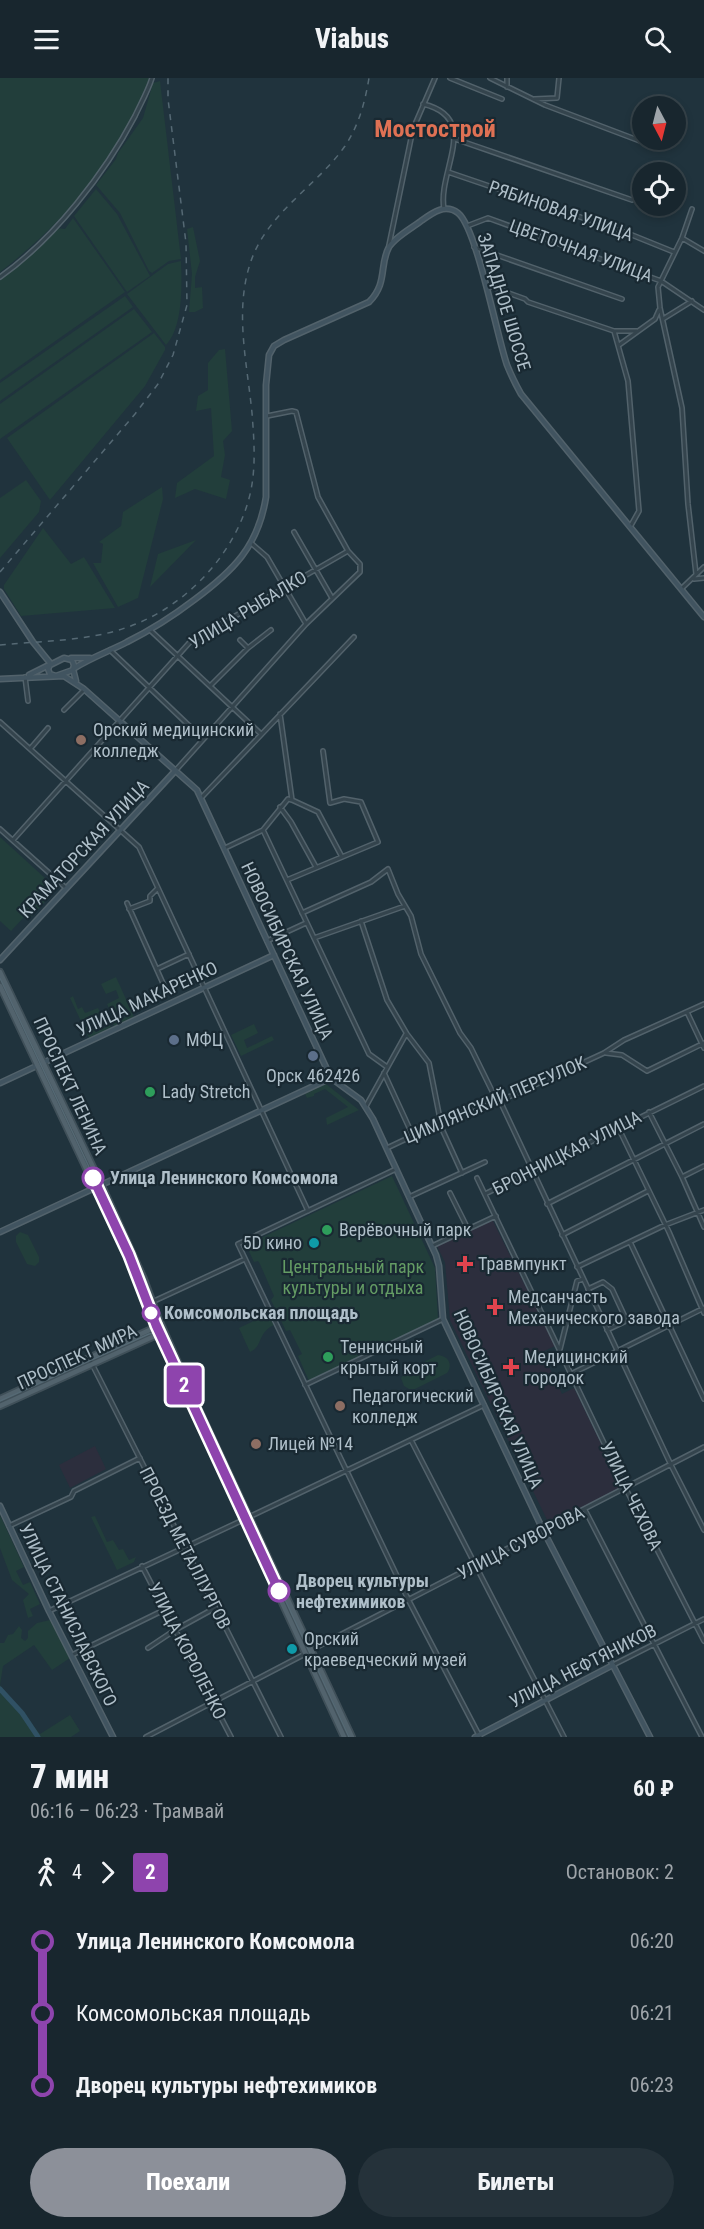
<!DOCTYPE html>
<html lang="ru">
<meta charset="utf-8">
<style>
body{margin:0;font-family:"Roboto Condensed",sans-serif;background:#25323a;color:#f1f3f6;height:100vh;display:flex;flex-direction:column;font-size:22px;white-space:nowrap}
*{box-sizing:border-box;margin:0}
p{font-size:20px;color:#9fa5aa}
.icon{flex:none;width:33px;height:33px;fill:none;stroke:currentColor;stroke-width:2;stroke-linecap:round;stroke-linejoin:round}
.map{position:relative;height:1659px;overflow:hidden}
.side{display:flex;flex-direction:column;background:#18262e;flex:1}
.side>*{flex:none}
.badge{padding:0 12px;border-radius:4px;font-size:21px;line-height:39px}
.needle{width:39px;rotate:173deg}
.tools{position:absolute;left:632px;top:18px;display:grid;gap:12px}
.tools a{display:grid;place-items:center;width:54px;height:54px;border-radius:50%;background:#18262e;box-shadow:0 3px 9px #0003,0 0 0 2px #36434a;font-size:30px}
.map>.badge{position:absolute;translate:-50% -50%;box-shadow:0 0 0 3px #fff}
.legs{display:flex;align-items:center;gap:9px;height:66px;padding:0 30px;font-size:20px}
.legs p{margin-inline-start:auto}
.head{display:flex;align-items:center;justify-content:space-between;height:102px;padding:0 30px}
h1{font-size:33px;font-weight:800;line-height:45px}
.primary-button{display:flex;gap:12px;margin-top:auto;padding:12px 30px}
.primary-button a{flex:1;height:69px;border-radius:36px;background:#8c9099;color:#fff;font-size:24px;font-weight:800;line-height:69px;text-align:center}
.primary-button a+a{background:#25323a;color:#f1f3f6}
ul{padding:0 30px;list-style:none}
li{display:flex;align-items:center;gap:21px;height:72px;font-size:22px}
li i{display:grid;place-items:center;width:9px;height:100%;margin:0 8px;background:currentColor}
li i::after{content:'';width:15px;height:15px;margin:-8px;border:4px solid;border-radius:50%;background:#18262e}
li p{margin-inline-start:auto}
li:first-child i{background:linear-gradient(#0000 50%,currentColor 0)}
li:last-child i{background:linear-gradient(currentColor 50%,#0000 0)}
header{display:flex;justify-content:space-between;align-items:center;height:78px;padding:0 30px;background:#18262e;font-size:27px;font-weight:800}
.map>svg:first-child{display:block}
.medical{fill:#2c2e3d}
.green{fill:#223e3b}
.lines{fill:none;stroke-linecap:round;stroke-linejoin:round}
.river{stroke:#305164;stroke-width:5}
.street-casing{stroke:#52626b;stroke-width:6}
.secondary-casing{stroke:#52626b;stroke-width:7}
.primary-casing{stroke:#405059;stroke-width:8}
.street{stroke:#34444d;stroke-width:3}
.secondary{stroke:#415460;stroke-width:4}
.primary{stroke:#52636d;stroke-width:4.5}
.tram{stroke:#556974;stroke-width:1.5}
.rail{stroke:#556974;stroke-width:1.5;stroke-dasharray:6 6;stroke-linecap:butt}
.line-1-casing{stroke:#fff;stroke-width:14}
.line-1{stroke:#8e44ad;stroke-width:9}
.education-dot{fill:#8d6e63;stroke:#192932;stroke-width:2}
.service-dot{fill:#5c6f8a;stroke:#192932;stroke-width:2}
.leisure-dot{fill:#2e9e5b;stroke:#192932;stroke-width:2}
.stop-1-dot{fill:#fff;stroke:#8e44ad;stroke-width:3}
.culture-dot{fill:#0f9aa8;stroke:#192932;stroke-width:2}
.health-dot{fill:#e0444e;stroke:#192932;stroke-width:2}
.labels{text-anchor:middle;stroke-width:4.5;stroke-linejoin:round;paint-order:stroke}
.street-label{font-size:18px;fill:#afbfc9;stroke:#192932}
.poi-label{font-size:18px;fill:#afbfc9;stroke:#192932;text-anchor:start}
.stop-label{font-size:18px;font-weight:bold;fill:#afbfc9;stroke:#192932;text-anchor:start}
.park-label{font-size:18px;fill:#649c64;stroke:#192932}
.district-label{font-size:24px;font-weight:bold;fill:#df7154;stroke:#192932}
</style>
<header><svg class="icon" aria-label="menu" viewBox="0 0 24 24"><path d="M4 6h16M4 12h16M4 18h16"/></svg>Viabus<svg class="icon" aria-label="search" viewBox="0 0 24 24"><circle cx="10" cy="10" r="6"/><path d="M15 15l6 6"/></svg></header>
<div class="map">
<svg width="704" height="1659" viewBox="0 0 704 1659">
<rect width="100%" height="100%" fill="#20333d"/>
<!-- medical -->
<path class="medical" d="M492 1141 555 1268 542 1274 562 1316 574 1310 622 1409 549 1446 450 1242 445 1184 437 1168Z
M95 1368 106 1391 70 1410 59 1387Z"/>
<!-- green -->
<path class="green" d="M0 0H150C124 76 63 146 0 194Z
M160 3 181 181 169 183 152 195 149 193 120 135 96 107 116 81 118 75 143 40 153 5Z
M96 111 117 136 150 198 127 214 74 138Z
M73 140 125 214 0 302V200L56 150 65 151Z
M193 149 200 183 195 199V210L202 209 203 230 195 234H189L192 196 187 151Z
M181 183C182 207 183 249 166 267L127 216 168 186Z
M125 218 133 229 0 323V305Z
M134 231 152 254 0 361V326Z
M154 255 165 269V272L145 308 50 422 7 360Z
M225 271 232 353 223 363 225 377 221 399 230 402 226 421 195 411 175 420 177 405 214 378 211 330 196 333 198 318 208 312V285L219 272Z
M26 402 41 423 39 434 0 480V420Z
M162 409 163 421 138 520 118 529 93 485H101L103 466 99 464 121 448 123 434Z
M43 450 71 486 84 479 115 530 21 538 4 511V507Z
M196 462 150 509 158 476Z
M0 759 57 811 30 840 26 837 11 853 0 843Z
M116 899 134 939 114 949 113 945 128 938 124 931 112 937 107 926 119 920 116 912 106 916 101 906Z
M73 918 78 931 82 929 85 935 98 930 103 940 92 946 96 954 110 947 111 950 89 960 70 920Z
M254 946 258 955 244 962 247 970 272 958 274 962 241 978 231 957Z
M326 1006 359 1032 327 1047 326 1040 348 1029 325 1011 314 1016V1018L307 1020 305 1016Z
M392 1098 435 1190 438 1241 309 1303 298 1278 302 1276 290 1252 286 1253 271 1222 274 1218 260 1186 258 1183 254 1184 246 1167Z
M20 1154 28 1157 39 1179V1184L35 1188 27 1186 16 1164V1158Z
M269 1236 274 1247C257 1255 263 1269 250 1274L239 1250Z
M438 1277C449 1278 453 1287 447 1295L415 1311H409L404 1308 401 1300 406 1293Z
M0 1437 24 1489 16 1493 23 1507 30 1504 40 1526 30 1531 33 1538 28 1540 23 1522 29 1516 12 1502 0 1470Z
M95 1438 107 1464 113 1462 119 1472 123 1471 129 1482 136 1479 134 1484 117 1492 91 1439Z
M50 1542 70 1580 52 1592 34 1567 3 1588 0 1607 40 1656 70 1637 80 1653 71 1659H0V1565H4L8 1557 13 1556 19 1548 22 1552 21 1560 25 1563 28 1560V1553L37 1545Z"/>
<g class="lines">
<!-- river -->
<path class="river" d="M0 1611 22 1635 38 1659"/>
<!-- street casing -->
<g class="street-casing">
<path id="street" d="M450 0 502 21
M490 0 545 27 648 66
M507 9V0
M534 21 557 20 559 0
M423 26C482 40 437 93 444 131
M455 61 632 122
M448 94 627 155 674 174
M692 131 682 160 658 209 660 230 682 330 688 426 696 496
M467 148 488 140 661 203 704 232
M682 160 704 173
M389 167 413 51 435 0
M474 169 622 221
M0 199C54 161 105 95 135 38 141 25 148 13 152 0
M486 207 525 221 528 224 614 253H637
M663 241 692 223
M614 253 628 303 639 433 630 449
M619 267 655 241 659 232
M294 454 332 520
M251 465 267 479 306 546
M694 501 704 500
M681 511 704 489
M150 552 261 656
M240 562 248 570
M110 572 202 660
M25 599 28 623
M210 608 248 570 271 552
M64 632 84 612
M280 636 292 722 318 734 342 779
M0 644 139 769 308 1133
M30 671 48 650
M176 692 306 546 360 494V486L348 473 318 419 296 334 292 333 267 338
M201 720 354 559
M280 729 291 744 316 789
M0 751 66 810
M263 752 369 976 387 989
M13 762 190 564 348 473
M225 770 263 752 288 721 292 722
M287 802 378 764 361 724 344 721 330 725 323 673
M127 825 166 912
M129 831 150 823V818L157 811
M302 835 371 804 388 791 398 816 411 838 421 876 460 955 471 970 495 1019
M361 843 387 922 407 956 429 985 442 1051 462 1095
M314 860 405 828
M267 863 306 845
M157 891 189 876
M687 934 704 970
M606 975 622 977 647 993 704 965
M384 995 413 1058
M500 1023 671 1387 704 1452
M366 1028 406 956
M649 1034 682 1099 704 1149
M618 1049 669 1154 704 1235
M387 1070 495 1019 500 1023 604 975 624 962 704 926
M396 1091 238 1166 409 1523 480 1659
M682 1099 704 1088
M477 1100 626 1411 704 1563
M450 1115 468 1151
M485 1116 704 1008
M409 1119 485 1084
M547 1126 704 1046
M562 1157 648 1113
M630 1164 704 1321
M432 1168 496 1138
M577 1189 665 1147 704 1132
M588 1211 603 1204 612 1211 625 1239 624 1244 607 1252
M152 1224 245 1181
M560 1271 577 1203 583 1201
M89 1280 281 1659
M571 1296 704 1230
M305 1307 443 1241
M411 1362 564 1659
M585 1432 702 1659
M249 1439 484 1327
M9 1448 71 1419 74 1413 140 1380
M142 1488 231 1659
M49 1533 243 1442
M148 1570 175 1552 215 1530
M311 1572 704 1369
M72 1577 164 1532
M613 1587 704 1541
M146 1659 305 1576"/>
</g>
<!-- secondary casing -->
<g class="secondary-casing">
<path id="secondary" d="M0 514 33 564 51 586 29 597
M64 580 72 582 74 587 73 592 56 598 50 596 48 591 50 587Z
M71 580H90
M0 601 64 598 84 611 197 712 331 1000 361 1022 373 1041 436 1177 439 1188 443 1241 543 1452 650 1659
M76 603 73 591C90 580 110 573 127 564 151 552 173 538 194 522 233 493 258 469 266 419V307L269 277 274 268 284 262 369 224C388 205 379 187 389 169 395 159 412 150 421 143 432 135 445 125 458 135 477 150 497 259 507 287 511 297 516 307 521 316L704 539
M0 882 176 692
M0 1005 274 877
M0 1154 331 1000
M0 1428 49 1533 113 1659
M475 1659 613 1587"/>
</g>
<!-- primary casing -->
<g class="primary-casing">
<path id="primary" d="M0 894 103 1110 144 1201 158 1239 196 1325 352 1659
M0 908 127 1177 153 1245 344 1659
M0 1321 156 1249
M0 1328 159 1256"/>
</g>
<!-- street -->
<use href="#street" class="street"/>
<!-- secondary -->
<use href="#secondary" class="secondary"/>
<!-- primary -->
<use href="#primary" class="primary"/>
<!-- tram -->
<path class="tram" d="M0 900 130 1176 161 1255 349 1659
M0 1323 149 1256 156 1255 164 1259"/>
<!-- rail -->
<path class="rail" d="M0 494 135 336 158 306 173 277 187 227 186 165 168 21V0
M0 567C40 563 88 563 125 550 186 530 238 474 251 412 256 386 254 361 252 335 247 284 234 232 251 183 268 134 317 108 345 68 359 47 365 24 369 0"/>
</g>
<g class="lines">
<!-- line-1 casing -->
<g class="line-1-casing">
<path id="line-1" d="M93 1100 129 1177 156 1247 279 1513"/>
</g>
<!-- line-1 -->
<use href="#line-1" class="line-1"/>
</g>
<!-- markers -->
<g class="education-dot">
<circle cx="81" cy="662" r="6"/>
<circle cx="340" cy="1328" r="6"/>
<circle cx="256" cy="1366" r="6"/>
</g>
<g class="service-dot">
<circle cx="174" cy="962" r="6"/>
<circle cx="313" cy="978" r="6"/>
</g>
<g class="leisure-dot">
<circle cx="150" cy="1014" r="6"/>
<circle cx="327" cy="1152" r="6"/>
<circle cx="328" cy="1279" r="6"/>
</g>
<g class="stop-1-dot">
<circle cx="93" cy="1100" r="10"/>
<circle cx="151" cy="1235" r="8"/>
<circle cx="279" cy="1513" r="10"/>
</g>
<g class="culture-dot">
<circle cx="314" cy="1165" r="6"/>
<circle cx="292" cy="1571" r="6"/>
</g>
<g class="health-dot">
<path d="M462 1177h6v6h6v6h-6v6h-6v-6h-6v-6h6z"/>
<path d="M492 1220h6v6h6v6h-6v6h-6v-6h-6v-6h6z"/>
<path d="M508 1280h6v6h6v6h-6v6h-6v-6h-6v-6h6z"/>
</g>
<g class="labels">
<!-- street labels -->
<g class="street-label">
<text transform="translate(561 133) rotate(19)" y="6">РЯБИНОВАЯ УЛИЦА</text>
<text transform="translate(581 173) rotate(20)" y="6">ЦВЕТОЧНАЯ УЛИЦА</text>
<text transform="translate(504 224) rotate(73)" y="6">ЗАПАДНОЕ ШОССЕ</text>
<text transform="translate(248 532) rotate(-31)" y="6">УЛИЦА РЫБАЛКО</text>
<text transform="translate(84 771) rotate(-47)" y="6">КРАМАТОРСКАЯ УЛИЦА</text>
<text transform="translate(287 873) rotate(65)" y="6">НОВОСИБИРСКАЯ УЛИЦА</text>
<text transform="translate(147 921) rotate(-25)" y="6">УЛИЦА МАКАРЕНКО</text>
<text transform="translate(70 1008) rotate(65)" y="6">ПРОСПЕКТ ЛЕНИНА</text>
<text transform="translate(495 1022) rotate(-23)" y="6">ЦИМЛЯНСКИЙ ПЕРЕУЛОК</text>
<text transform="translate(567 1075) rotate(-27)" y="6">БРОННИЦКАЯ УЛИЦА</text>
<text transform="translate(77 1279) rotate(-25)" y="6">ПРОСПЕКТ МИРА</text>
<text transform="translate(498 1321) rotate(66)" y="6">НОВОСИБИРСКАЯ УЛИЦА</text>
<text transform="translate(631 1418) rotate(64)" y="6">УЛИЦА ЧЕХОВА</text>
<text transform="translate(521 1465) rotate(-27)" y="6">УЛИЦА СУВОРОВА</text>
<text transform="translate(185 1470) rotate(63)" y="6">ПРОЕЗД МЕТАЛЛУРГОВ</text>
<text transform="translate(68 1537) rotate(64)" y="6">УЛИЦА СТАНИСЛАВСКОГО</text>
<text transform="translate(187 1573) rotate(63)" y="6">УЛИЦА КОРОЛЕНКО</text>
<text transform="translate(583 1588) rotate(-27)" y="6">УЛИЦА НЕФТЯНИКОВ</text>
</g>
<!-- poi labels -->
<g class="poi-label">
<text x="93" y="658">Орский медицинский<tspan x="93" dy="21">колледж</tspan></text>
<text x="186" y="968">МФЦ</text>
<text x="313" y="1004" text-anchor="middle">Орск 462426</text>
<text x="162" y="1020">Lady Stretch</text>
<text x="339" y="1158">Верёвочный парк</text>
<text x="302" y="1171" text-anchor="end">5D кино</text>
<text x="478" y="1192">Травмпункт</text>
<text x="508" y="1225">Медсанчасть<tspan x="508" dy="21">Механического завода</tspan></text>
<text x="340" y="1275">Теннисный<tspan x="340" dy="21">крытый корт</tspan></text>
<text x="524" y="1285">Медицинский<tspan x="524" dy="21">городок</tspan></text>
<text x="352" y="1324">Педагогический<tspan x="352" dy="21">колледж</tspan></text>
<text x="268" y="1372">Лицей №14</text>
<text x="304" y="1567">Орский<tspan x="304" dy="21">краеведческий музей</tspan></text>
</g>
<!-- stop labels -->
<g class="stop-label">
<text x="110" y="1106">Улица Ленинского Комсомола</text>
<text x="164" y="1241">Комсомольская площадь</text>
<text x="296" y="1509">Дворец культуры<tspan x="296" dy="21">нефтехимиков</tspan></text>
</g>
<!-- park labels -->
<g class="park-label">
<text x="353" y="1195">Центральный парк<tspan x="353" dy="21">культуры и отдыха</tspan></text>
</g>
<!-- district labels -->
<g class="district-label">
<text x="435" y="59">Мостострой</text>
</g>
</g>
</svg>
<div class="tools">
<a><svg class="needle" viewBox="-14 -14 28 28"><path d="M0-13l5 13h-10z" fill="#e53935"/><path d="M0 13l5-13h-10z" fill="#9fa5aa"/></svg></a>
<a><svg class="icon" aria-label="locate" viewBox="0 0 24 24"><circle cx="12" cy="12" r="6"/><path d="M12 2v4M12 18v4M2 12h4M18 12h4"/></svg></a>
</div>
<b class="badge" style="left:184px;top:1307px;background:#8e44ad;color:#fff">2</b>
</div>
<section class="side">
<div class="head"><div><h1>7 мин</h1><p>06:16 – 06:23 · Трамвай</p></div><b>60 ₽</b></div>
<div class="legs"><svg class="icon" aria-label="walk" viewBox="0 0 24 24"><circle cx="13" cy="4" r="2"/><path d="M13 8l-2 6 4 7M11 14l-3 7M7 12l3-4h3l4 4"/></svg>4<svg class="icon" aria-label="forward" viewBox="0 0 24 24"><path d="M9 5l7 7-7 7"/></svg><b class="badge" style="background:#8e44ad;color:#fff">2</b><p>Остановок: 2</p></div>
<ul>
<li><i style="color:#8e44ad"></i><b>Улица Ленинского Комсомола</b><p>06:20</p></li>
<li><i style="color:#8e44ad"></i><span>Комсомольская площадь</span><p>06:21</p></li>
<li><i style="color:#8e44ad"></i><b>Дворец культуры нефтехимиков</b><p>06:23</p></li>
</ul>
<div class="primary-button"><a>Поехали</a><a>Билеты</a></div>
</section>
